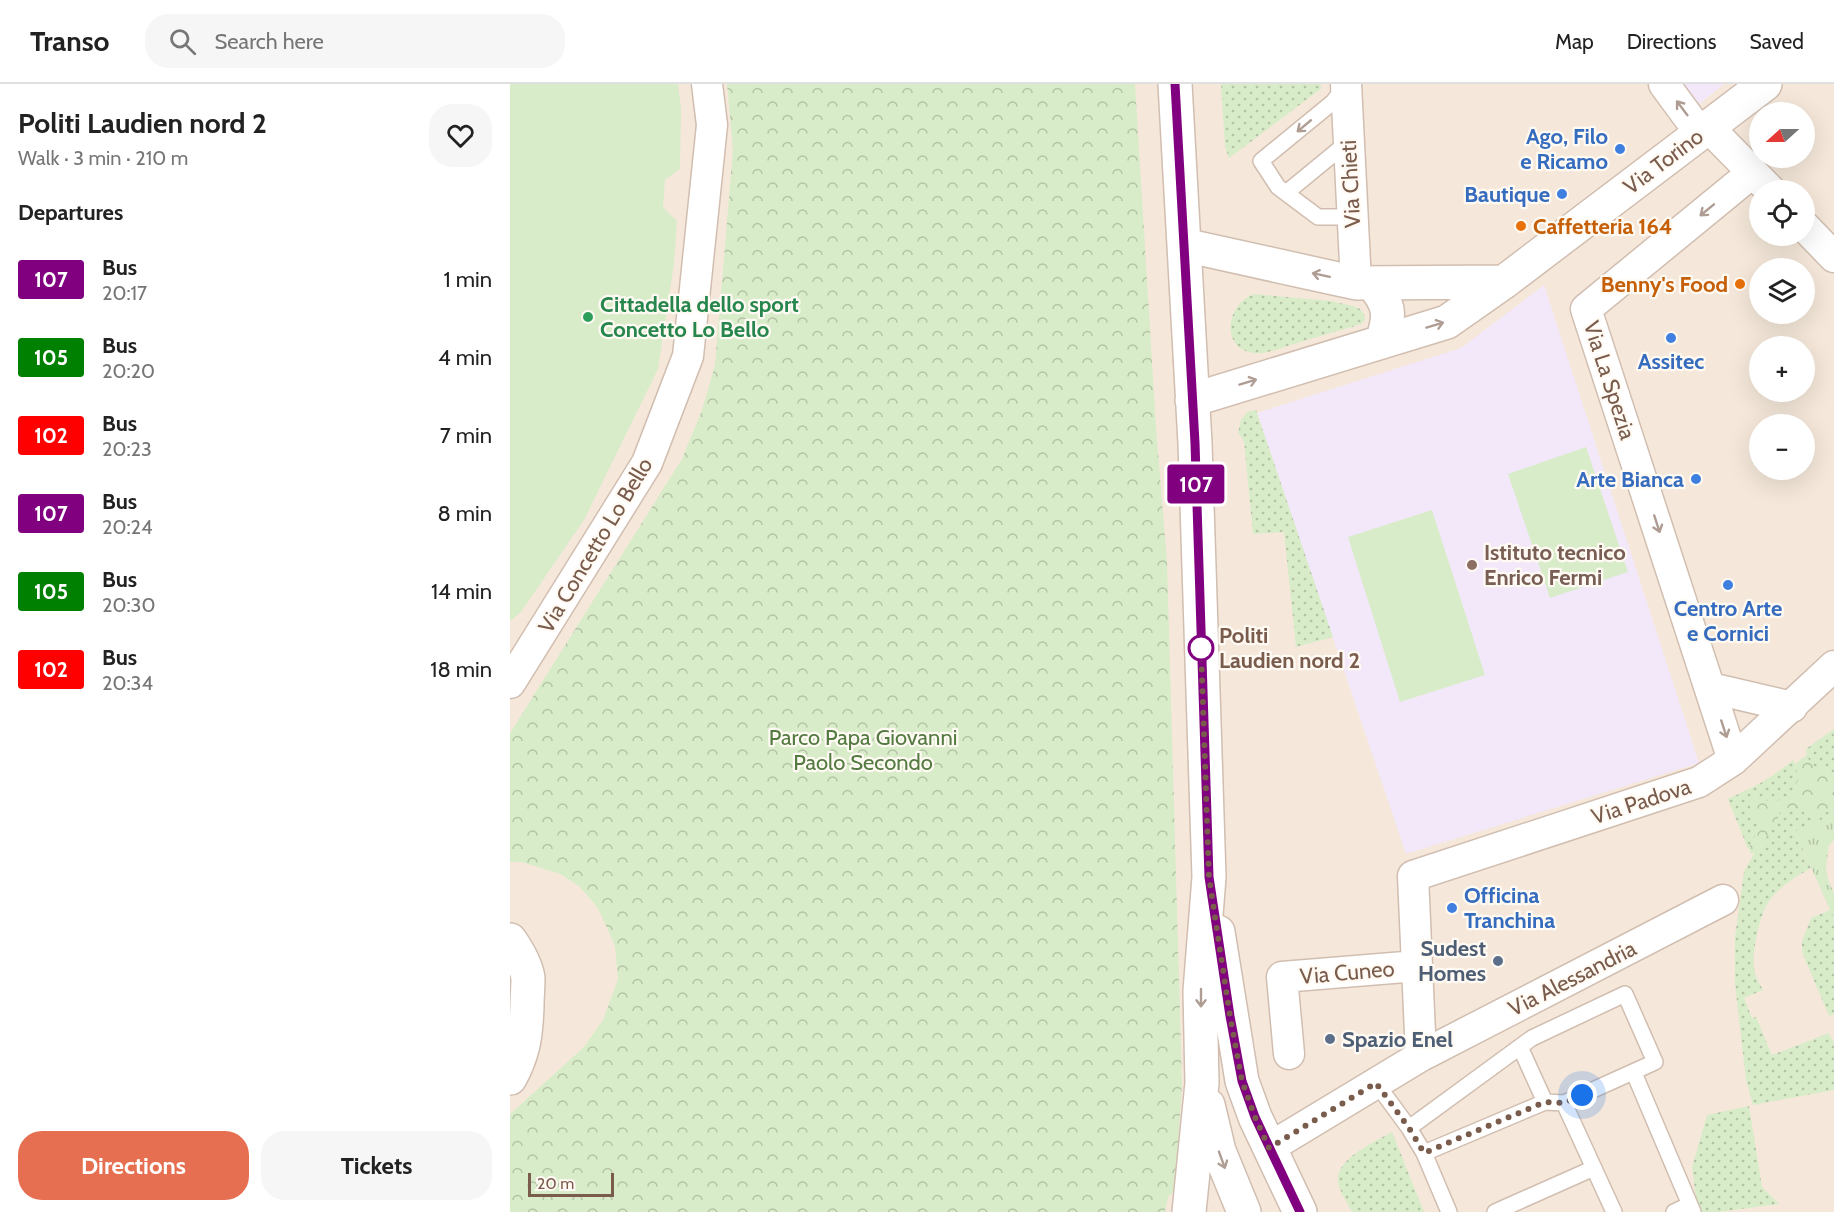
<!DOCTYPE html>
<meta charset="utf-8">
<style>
body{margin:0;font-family:Cabin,sans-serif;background:#f6f6f6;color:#222;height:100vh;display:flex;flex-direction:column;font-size:22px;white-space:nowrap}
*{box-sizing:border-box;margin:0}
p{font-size:20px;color:#767676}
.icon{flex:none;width:33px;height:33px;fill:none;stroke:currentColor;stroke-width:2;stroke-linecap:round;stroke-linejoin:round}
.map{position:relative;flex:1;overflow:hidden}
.panel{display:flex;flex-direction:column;background:#fff;width:510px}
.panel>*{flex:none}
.badge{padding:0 12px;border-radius:4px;font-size:21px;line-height:39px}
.needle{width:39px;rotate:249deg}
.controls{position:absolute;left:1239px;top:18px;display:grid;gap:12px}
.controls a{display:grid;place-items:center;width:66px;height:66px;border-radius:50%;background:#fff;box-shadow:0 6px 24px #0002;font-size:30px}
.scale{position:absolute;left:18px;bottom:15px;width:86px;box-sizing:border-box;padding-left:6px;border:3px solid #7a5c4d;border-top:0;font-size:16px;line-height:21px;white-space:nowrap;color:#7a5c4d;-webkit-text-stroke:4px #fffaf3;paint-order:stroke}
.you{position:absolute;width:30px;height:30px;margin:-15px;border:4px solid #fff;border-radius:50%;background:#1a73e8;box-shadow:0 0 0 9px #1a73e833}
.map>.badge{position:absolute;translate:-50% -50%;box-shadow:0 0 0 3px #fff}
h2{padding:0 18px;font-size:22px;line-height:54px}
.round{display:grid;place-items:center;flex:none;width:63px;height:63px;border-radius:24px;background:#f6f6f6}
.head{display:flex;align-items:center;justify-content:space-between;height:102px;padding:0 18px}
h1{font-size:28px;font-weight:800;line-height:45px}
.action{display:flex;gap:12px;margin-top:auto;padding:12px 18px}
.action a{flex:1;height:69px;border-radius:24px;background:#e76f51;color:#fff;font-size:24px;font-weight:800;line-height:69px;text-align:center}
.action a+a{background:#f6f6f6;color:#222}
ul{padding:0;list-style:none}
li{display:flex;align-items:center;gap:18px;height:78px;padding:0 18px}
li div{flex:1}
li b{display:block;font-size:22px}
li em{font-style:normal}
li .badge{min-width:66px;font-weight:700;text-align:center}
header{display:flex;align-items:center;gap:36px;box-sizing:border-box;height:84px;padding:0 30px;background:#fff;border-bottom:2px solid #e0e0e0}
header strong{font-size:28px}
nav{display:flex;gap:33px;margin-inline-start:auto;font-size:21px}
.search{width:420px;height:54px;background:#f6f6f6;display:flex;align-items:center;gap:15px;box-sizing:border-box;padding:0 21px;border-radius:24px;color:#767676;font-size:22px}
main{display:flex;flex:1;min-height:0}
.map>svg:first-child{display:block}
.residential{fill:#f5e8da;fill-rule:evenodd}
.education{fill:#f3e8fa}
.grass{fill:url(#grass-tufts)}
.park{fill:url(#park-crowns)}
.garden{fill:url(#garden-dots)}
.pitch{fill:#d8ecc9}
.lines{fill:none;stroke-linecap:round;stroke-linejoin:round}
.service-casing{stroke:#d1beb0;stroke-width:18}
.minor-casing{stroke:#d1beb0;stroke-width:33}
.tertiary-casing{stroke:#d1beb0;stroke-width:36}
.service{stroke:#fff;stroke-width:15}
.minor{stroke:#fff;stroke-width:30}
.tertiary{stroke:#fff;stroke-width:33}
.oneway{stroke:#af9d94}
.line-casing{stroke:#fff;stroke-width:14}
.line{stroke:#800080;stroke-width:9}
.walk{stroke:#7a5c4d;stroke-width:6;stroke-dasharray:0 10.8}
.shop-dot{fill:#3f7fe0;stroke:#fffaf3;stroke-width:2}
.food-dot{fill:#e8710a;stroke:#fffaf3;stroke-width:2}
.leisure-dot{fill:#2e9e5b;stroke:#fffaf3;stroke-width:2}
.education-dot{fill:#8d6e63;stroke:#fffaf3;stroke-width:2}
.stop-dot{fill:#fff;stroke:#800080;stroke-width:3}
.service-dot{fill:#5c6f8a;stroke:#fffaf3;stroke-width:2}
.labels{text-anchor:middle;stroke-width:4.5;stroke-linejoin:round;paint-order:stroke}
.shop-label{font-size:22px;font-weight:bold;fill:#366cbe;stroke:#fffaf3;text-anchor:end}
.street-label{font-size:22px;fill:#7a5c4d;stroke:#fffaf3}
.food-label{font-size:22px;font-weight:bold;fill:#c56008;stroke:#fffaf3;text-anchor:start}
.leisure-label{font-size:22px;font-weight:bold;fill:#27864d;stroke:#fffaf3;text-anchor:start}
.education-label{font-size:22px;font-weight:bold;fill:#785e54;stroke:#fffaf3;text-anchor:start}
.stop-label{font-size:22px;font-weight:bold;fill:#7a5c4d;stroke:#fffaf3;text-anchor:start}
.park-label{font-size:22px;fill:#537a41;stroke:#fffaf3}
.service-label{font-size:22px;font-weight:bold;fill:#4e5e75;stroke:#fffaf3;text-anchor:end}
</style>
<header>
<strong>Transo</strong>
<div class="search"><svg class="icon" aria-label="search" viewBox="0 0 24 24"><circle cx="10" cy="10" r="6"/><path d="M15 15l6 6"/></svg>Search here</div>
<nav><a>Map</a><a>Directions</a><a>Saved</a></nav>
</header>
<main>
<section class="panel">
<div class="head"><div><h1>Politi Laudien nord 2</h1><p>Walk · 3 min · 210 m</p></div><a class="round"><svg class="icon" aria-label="heart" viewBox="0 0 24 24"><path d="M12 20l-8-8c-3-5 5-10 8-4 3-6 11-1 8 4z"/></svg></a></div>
<h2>Departures</h2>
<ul>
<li><span class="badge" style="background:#800080;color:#fff">107</span><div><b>Bus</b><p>20:17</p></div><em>1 min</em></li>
<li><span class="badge" style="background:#008000;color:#fff">105</span><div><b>Bus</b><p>20:20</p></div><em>4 min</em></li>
<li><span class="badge" style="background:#f00;color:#fff">102</span><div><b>Bus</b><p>20:23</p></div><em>7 min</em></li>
<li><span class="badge" style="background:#800080;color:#fff">107</span><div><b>Bus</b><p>20:24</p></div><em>8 min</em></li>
<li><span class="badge" style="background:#008000;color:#fff">105</span><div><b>Bus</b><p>20:30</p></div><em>14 min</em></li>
<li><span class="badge" style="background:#f00;color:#fff">102</span><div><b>Bus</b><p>20:34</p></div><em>18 min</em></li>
</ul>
<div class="action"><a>Directions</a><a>Tickets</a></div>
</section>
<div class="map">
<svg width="1324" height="1128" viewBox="0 0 1324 1128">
<defs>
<pattern id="grass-tufts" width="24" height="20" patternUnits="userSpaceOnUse" patternTransform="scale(1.5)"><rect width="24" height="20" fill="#d8ecc9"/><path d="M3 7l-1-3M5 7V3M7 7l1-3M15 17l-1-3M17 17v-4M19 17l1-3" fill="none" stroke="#b4c2a5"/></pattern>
<pattern id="park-crowns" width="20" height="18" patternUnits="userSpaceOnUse" patternTransform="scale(1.5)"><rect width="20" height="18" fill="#d8ecc9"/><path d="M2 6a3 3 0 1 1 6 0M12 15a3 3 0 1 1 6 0" fill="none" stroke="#b4c2a5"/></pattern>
<pattern id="garden-dots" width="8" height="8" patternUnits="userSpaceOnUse" patternTransform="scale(1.5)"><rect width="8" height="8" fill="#d8ecc9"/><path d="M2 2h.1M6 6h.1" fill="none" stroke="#b4c2a5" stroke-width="1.8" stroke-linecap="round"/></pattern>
</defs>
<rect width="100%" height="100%" fill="#fdf6ec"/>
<!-- residential -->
<path class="residential" d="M0 0H1324V1128H0ZM1250 28H1294V74H1250ZM1250 106H1294V152H1250ZM1250 184H1294V230H1250ZM1250 262H1294V308H1250ZM1250 340H1294V386H1250Z"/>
<!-- education -->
<path class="education" d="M1174 0H1214L1189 20Z
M1034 201 1189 679 896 770 747 329 951 264Z"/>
<!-- grass -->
<path class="grass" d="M1324 730V756L1319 761 1316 782 1318 796 1324 809V835L1285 747Z"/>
<!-- park -->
<path class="park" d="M217 0H625L646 343 657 477 672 1000 665 1107 658 1113 655 1128H0V1030L74 963 93 936 108 895 105 862 88 824 69 802 50 790 12 778H0V649L172 375 192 326 205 281 223 65Z
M1324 645V730L1247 764 1245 768 1241 770 1218 715C1242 704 1263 694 1283 676L1285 680 1298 670 1296 665Z"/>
<!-- garden -->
<path class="garden" d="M711 0H810L812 4 719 74 715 63Z
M744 210 820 217 844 222 850 225 854 230 855 236 851 240 842 243C820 249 799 255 778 262 769 265 756 270 746 269 711 268 714 221 744 210Z
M746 326 823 553 786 563 774 448 743 450 734 357 728 349 731 336 737 328Z
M1324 645V688C1315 688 1304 685 1299 676 1297 673 1297 669 1296 665Z
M1283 676C1292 694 1287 715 1264 717 1255 718 1249 712 1241 716 1236 728 1249 733 1247 745 1246 751 1241 759 1238 765L1218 715C1242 704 1263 694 1283 676Z
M1286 722 1297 731 1312 730 1324 725V730L1285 747 1301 784C1287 792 1274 800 1263 812 1250 826 1242 865 1244 884 1245 892 1249 899 1253 906L1234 914 1242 934 1246 933 1262 971 1319 949 1324 959V1006L1243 1021 1236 996 1225 900V853L1234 788 1247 764 1254 761C1256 751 1258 752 1263 744 1273 730 1262 727 1286 722Z
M1320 826 1324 835V930L1319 932 1292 868V857L1301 834Z
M1239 1022 1252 1103 1269 1120 1208 1128H1191L1187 1123 1182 1083 1197 1031Z
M882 1048 914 1128H842C837 1118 827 1105 828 1093 830 1073 866 1057 882 1048Z"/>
<!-- pitch -->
<path class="pitch" d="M0 0H168L171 25 170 85 155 96 153 123 167 137 164 180 148 285 74 436 11 528 0 537Z
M1076 363 1118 488 1040 514 998 390Z
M922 426 975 591 890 618 838 453Z"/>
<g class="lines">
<!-- service casing -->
<g class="service-casing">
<path id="service" d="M834 4 823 18 751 77 768 103 808 133H842
M776 109 838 58
M1010 963 1035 1018
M1124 989 1183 1128
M866 999 899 1044 914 1069 1035 1018 1054 1019 1104 1128
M899 1044 1022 954 1115 910 1145 978 1054 1019
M914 1069 939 1128
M985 1128 1084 1084
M1164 1128 1179 1121"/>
</g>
<!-- minor casing -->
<g class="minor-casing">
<path id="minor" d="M836 0 846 199
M1154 0 1190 49
M1198 43 1260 106
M1294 142 1324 173
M0 599 137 379 178 272 202 41 197 0
M1201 604 1282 623
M1223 676 1076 225 1242 89
M779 970 772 893 907 882
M911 972 903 792 1189 698 1223 676 1324 582
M759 1064 911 972 1213 816"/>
</g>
<!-- tertiary casing -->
<g class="tertiary-casing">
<path id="tertiary" d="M665 0 685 359 699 793 690 907 692 999 679 1128
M674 161 846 199 994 198
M862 199C880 221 881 230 872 258
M682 316 937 238 994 198 1255 0
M708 848 732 997 745 1033 790 1128
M0 856C7 866 16 881 18 894 18 903 17 913 17 922 16 950 14 969 0 994
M698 1021 709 1067 734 1128"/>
</g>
<!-- service -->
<use href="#service" class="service"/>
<!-- minor -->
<use href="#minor" class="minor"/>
<!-- tertiary -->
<use href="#tertiary" class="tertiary"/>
</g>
<!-- one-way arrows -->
<defs><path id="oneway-shaft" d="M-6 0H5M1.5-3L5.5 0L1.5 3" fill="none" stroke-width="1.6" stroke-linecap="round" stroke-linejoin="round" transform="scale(1.5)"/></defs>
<g class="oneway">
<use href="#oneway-shaft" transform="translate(1172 24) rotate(-127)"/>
<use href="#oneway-shaft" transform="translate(794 42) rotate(140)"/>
<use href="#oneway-shaft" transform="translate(1197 126) rotate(141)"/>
<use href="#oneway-shaft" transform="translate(811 191) rotate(-168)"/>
<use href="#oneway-shaft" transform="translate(925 241) rotate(-17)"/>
<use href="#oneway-shaft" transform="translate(738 298) rotate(-17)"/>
<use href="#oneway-shaft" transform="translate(1147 440) rotate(72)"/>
<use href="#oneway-shaft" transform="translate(1214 645) rotate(72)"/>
<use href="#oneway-shaft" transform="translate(691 914) rotate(90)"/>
<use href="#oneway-shaft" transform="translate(712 1076) rotate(70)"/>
</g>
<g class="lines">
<!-- line casing -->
<g class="line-casing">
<path id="line" d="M665 0 685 359 699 793 720 932 732 997 745 1033 790 1128"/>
</g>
<!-- line -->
<use href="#line" class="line"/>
<!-- walk -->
<path class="walk" d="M691 564 699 793 720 932 732 997 745 1033 759 1064 866 999 899 1044 914 1069 1035 1018 1054 1019 1072 1011"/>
</g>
<!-- markers -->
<g class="shop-dot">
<circle cx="1110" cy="65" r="6"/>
<circle cx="1052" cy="110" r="6"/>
<circle cx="1161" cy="254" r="6"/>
<circle cx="1186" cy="395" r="6"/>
<circle cx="1218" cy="501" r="6"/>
<circle cx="942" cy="824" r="6"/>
</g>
<g class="food-dot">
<circle cx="1011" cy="142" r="6"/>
<circle cx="1230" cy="200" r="6"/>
</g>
<circle class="leisure-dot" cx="78" cy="233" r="6"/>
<circle class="education-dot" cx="962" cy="481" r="6"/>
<circle class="stop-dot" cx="691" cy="564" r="12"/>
<g class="service-dot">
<circle cx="988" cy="877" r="6"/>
<circle cx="820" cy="955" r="6"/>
</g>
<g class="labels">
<!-- shop labels -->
<g class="shop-label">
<text x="1098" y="60">Ago, Filo<tspan x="1098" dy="25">e Ricamo</tspan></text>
<text x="1040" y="118">Bautique</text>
<text x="1161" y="285" text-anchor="middle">Assitec</text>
<text x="1174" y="403">Arte Bianca</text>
<text x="1218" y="532" text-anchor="middle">Centro Arte<tspan x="1218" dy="25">e Cornici</tspan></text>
<text x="954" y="819" text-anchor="start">Officina<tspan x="954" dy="25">Tranchina</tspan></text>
</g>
<!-- street labels -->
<g class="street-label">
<text transform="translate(1153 77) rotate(-37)" y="8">Via Torino</text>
<text transform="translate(840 100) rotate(-93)" y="8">Via Chieti</text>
<text transform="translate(1100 296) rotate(72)" y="8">Via La Spezia</text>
<text transform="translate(85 461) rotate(-59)" y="8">Via Concetto Lo Bello</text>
<text transform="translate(1131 717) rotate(-18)" y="8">Via Padova</text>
<text transform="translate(837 888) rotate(-5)" y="8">Via Cuneo</text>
<text transform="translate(1062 894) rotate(-27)" y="8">Via Alessandria</text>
</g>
<!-- food labels -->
<g class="food-label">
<text x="1023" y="150">Caffetteria 164</text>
<text x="1218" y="208" text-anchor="end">Benny's Food</text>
</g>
<!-- leisure labels -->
<g class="leisure-label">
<text x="90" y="228">Cittadella dello sport<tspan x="90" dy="25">Concetto Lo Bello</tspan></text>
</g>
<!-- education labels -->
<g class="education-label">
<text x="974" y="476">Istituto tecnico<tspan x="974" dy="25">Enrico Fermi</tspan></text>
</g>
<!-- stop labels -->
<g class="stop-label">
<text x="709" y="559">Politi<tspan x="709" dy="25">Laudien nord 2</tspan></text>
</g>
<!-- park labels -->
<g class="park-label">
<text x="353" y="661">Parco Papa Giovanni<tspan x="353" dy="25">Paolo Secondo</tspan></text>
</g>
<!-- service labels -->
<g class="service-label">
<text x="976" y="872">Sudest<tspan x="976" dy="25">Homes</tspan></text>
<text x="832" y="963" text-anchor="start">Spazio Enel</text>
</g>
</g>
</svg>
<div class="controls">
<a><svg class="needle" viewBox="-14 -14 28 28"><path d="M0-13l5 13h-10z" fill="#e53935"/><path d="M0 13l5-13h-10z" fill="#767676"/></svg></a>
<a><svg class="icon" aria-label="locate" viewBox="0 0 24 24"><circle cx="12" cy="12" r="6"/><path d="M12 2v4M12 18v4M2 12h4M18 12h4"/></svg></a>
<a><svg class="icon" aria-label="layers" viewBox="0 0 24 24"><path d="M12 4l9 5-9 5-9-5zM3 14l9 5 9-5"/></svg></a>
<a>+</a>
<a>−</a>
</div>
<div class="scale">20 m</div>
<div class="you" style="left:1072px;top:1011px"></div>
<b class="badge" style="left:686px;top:400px;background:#800080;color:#fff">107</b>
</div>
</main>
